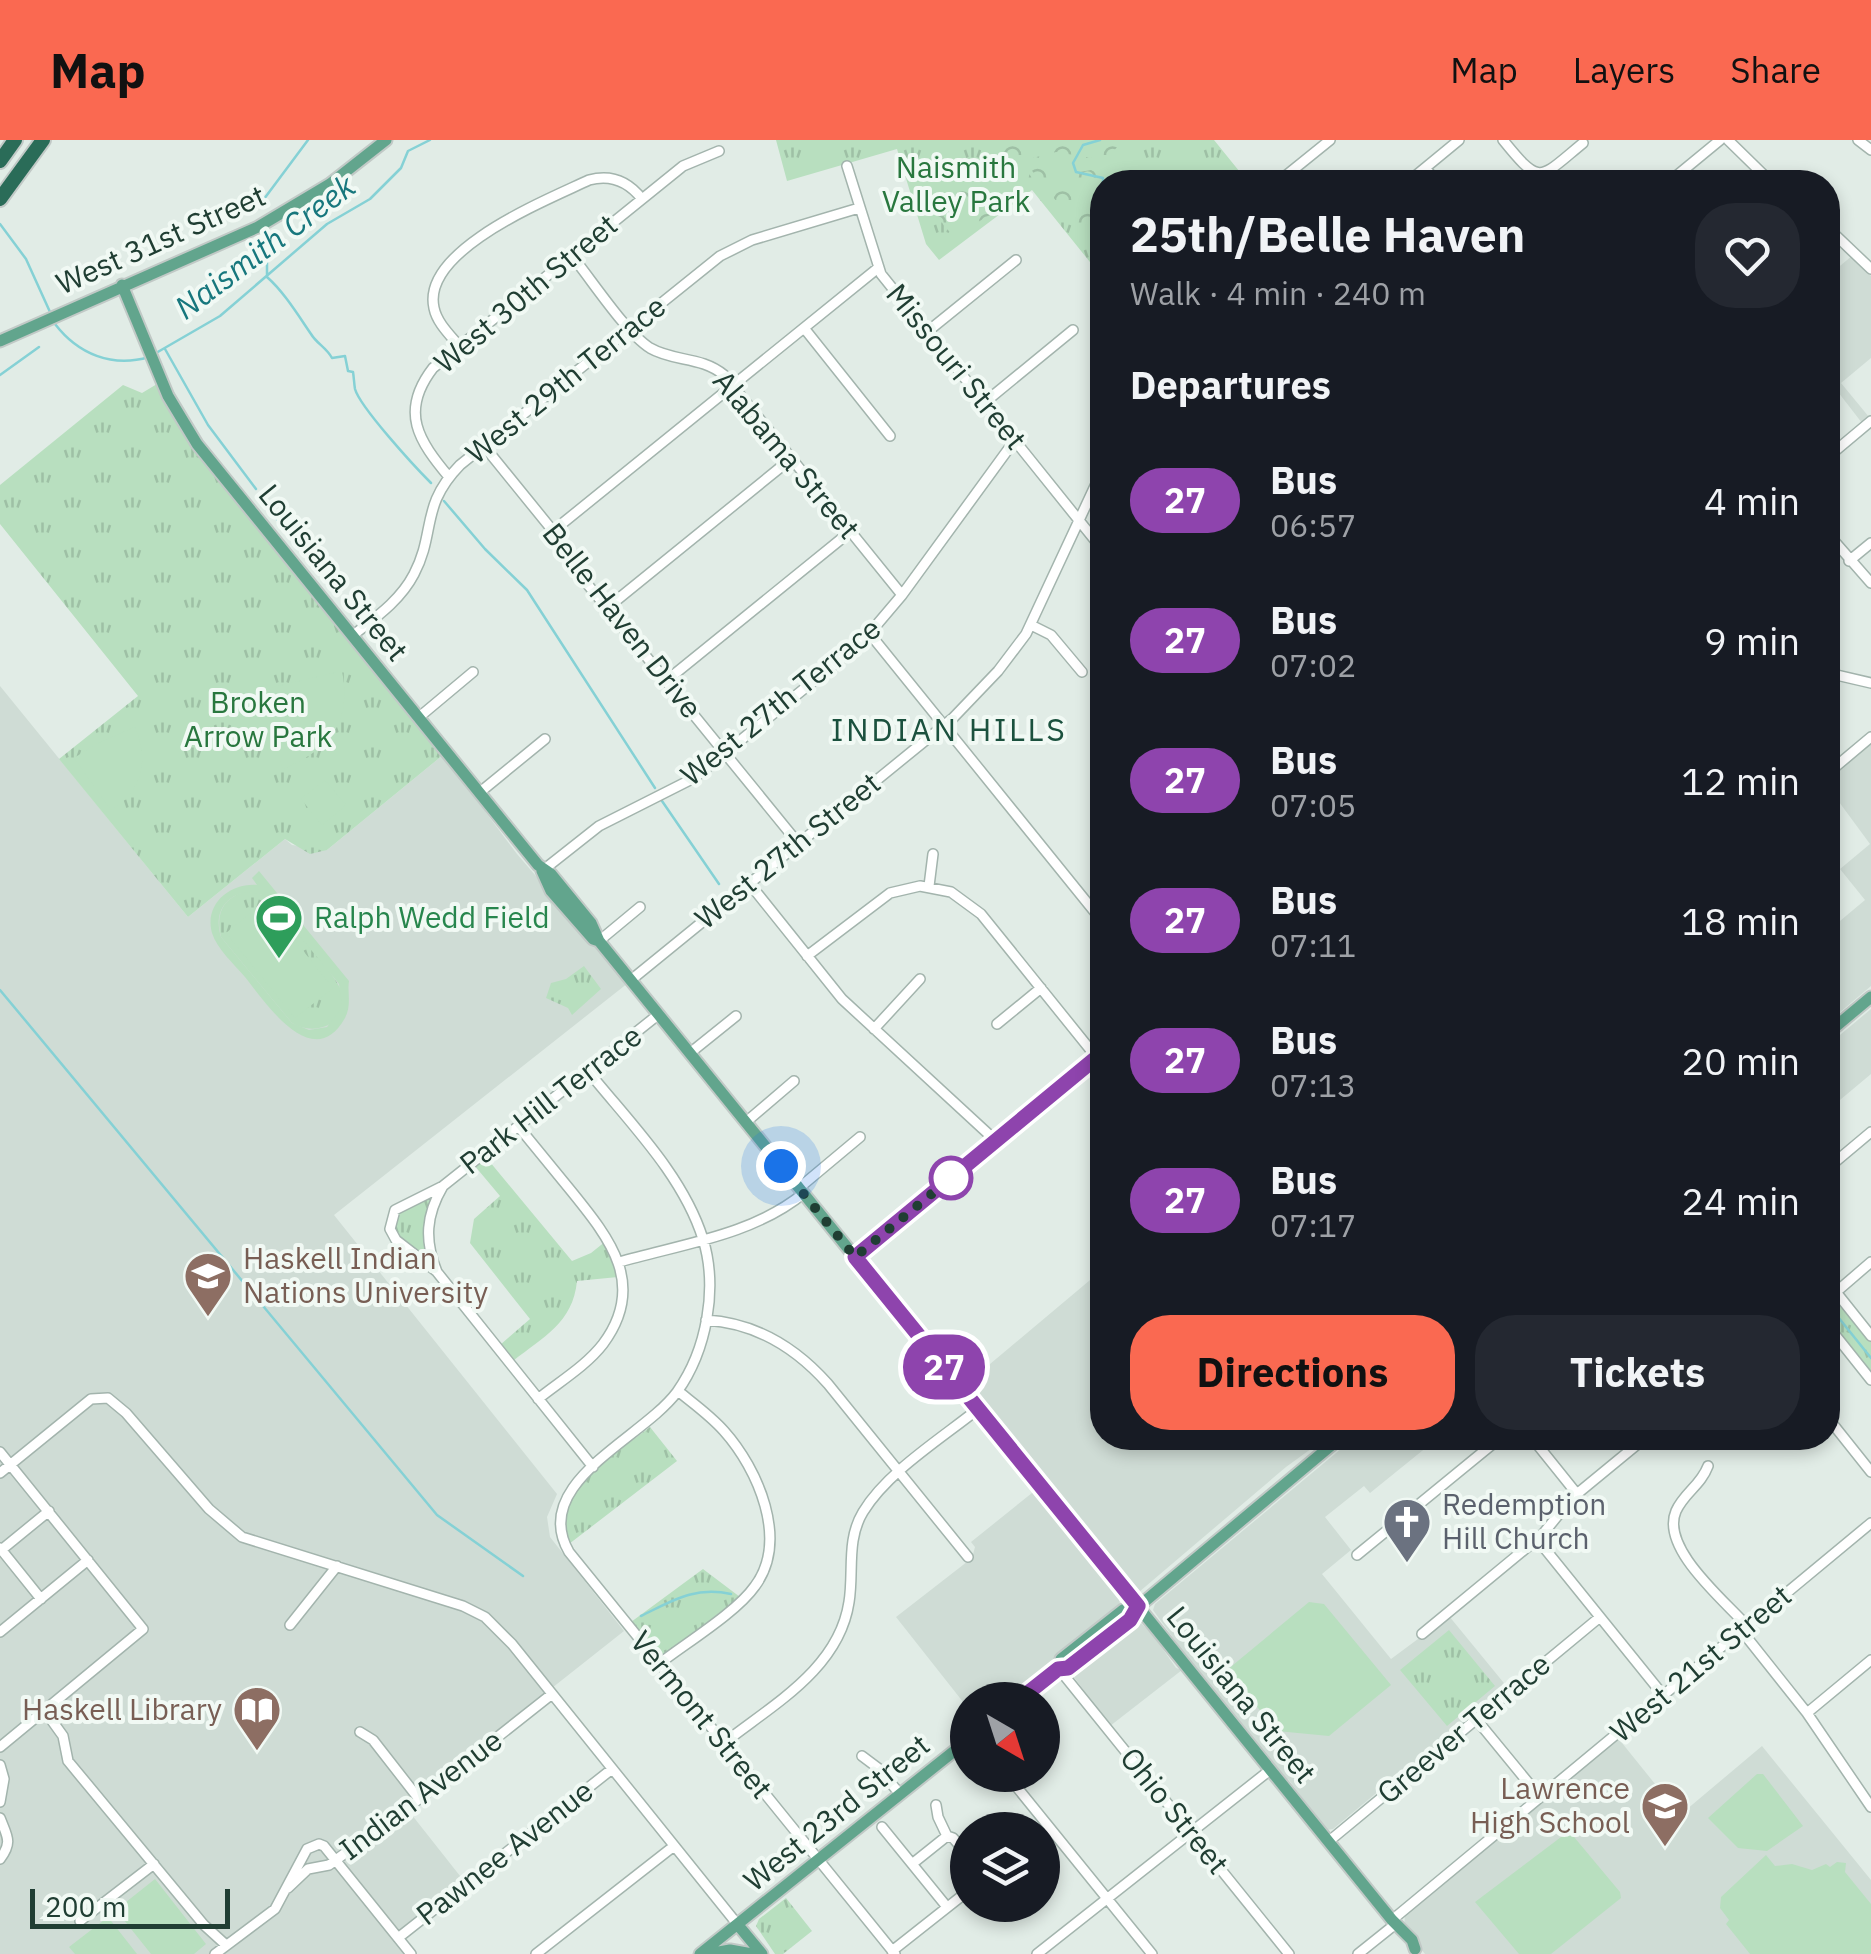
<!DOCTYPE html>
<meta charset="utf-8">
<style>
body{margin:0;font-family:"IBM Plex Sans",sans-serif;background:#242831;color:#f1f3f6;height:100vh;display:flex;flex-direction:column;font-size:38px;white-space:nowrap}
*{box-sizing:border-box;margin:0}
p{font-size:32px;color:#9ea1a6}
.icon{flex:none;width:55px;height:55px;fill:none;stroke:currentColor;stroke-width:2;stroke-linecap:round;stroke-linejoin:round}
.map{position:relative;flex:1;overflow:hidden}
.side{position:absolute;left:1090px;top:30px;width:750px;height:1280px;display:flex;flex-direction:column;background:#171b24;border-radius:40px;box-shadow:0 5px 15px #0003}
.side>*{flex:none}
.badge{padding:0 20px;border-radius:32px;font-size:35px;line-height:65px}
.needle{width:65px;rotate:141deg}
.fabs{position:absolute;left:950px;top:1542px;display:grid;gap:20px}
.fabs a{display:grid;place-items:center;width:110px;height:110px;border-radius:50%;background:#171b24;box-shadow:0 5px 15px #0003;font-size:50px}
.scale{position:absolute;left:30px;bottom:25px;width:200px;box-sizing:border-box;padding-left:10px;border:5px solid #203e33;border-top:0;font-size:28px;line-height:35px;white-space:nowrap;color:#203e33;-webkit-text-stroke:8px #f1f9f4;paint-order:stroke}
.you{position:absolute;width:50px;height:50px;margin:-25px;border:8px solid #fff;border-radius:50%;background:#1a73e8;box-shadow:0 0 0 15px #1a73e833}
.map>.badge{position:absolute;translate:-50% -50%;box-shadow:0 0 0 5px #fff}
h2{padding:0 40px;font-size:38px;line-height:90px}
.round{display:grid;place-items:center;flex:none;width:105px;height:105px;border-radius:40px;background:#242831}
.head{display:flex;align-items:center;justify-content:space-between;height:170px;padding:0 40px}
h1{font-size:48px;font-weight:700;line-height:75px}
.cta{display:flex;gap:20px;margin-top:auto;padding:20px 40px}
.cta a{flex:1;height:115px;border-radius:40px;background:#fa6951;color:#111;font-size:40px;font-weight:700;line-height:115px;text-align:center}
.cta a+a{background:#242831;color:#f1f3f6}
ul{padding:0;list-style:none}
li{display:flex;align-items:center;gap:30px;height:140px;padding:0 40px}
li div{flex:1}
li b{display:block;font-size:38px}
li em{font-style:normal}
li .badge{min-width:110px;font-weight:700;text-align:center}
header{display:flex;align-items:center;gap:60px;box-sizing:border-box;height:140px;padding:0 50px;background:#fa6951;color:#111}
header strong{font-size:48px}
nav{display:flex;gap:55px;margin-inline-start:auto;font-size:35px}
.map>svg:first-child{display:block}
.built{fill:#cfdcd5}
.grass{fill:url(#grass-tufts)}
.forest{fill:url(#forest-crowns)}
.pitch{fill:#b8dfbf;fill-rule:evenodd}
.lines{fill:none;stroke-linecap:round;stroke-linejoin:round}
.stream{stroke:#85d1d5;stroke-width:2.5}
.minor-casing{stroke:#a3b4ad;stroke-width:12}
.major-casing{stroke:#c1c9c6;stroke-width:15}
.highway-casing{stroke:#c1c9c6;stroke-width:18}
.minor{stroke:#fff;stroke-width:9}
.major{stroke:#62a58d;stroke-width:11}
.highway{stroke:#2a6c58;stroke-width:14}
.line-casing{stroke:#fff;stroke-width:22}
.line{stroke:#8e44ad;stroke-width:15}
.walk{stroke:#203e33;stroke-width:10;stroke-dasharray:0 18}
.stop-dot{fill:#fff;stroke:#8e44ad;stroke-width:5}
.labels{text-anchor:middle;stroke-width:8;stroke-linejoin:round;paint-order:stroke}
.park-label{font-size:30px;fill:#28773e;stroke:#f1f9f4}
.street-label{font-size:30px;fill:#203e33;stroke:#f1f9f4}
.leisure-label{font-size:30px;fill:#27864d;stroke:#f1f9f4;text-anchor:start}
.education-label{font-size:30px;fill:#785e54;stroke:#f1f9f4;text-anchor:end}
.worship-label{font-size:30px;fill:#5b616d;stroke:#f1f9f4;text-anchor:start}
.water-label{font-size:32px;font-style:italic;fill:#17777d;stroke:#f1f9f4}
.neighbourhood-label{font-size:32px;letter-spacing:2.5px;fill:#1b513e;stroke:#f1f9f4}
</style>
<header>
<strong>Map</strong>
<nav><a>Map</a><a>Layers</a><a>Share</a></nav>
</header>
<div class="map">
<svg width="1871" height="1814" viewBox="0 0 1871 1814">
<defs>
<pattern id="grass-tufts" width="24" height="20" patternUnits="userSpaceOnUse" patternTransform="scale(2.5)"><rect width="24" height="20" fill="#b8dfbf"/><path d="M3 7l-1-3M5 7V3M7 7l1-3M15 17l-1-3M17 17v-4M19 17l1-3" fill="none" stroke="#9ec0a5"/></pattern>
<pattern id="forest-crowns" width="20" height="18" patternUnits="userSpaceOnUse" patternTransform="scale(2.5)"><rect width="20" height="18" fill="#b8dfbf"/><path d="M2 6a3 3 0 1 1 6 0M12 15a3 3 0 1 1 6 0" fill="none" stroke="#9ec0a5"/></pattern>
</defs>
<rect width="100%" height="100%" fill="#e1ece6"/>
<!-- built -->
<path class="built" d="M1853 115 1871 136V218L1841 243 1869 277 1862 283 1828 239V136Z
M0 546 188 777 285 699 292 705 327 710 443 615 517 714 628 843 334 1075 557 1354 547 1377 550 1397 624 1491 404 1665 464 1741 393 1797 406 1814H0Z
M1871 602V846L1832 879 1828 874V791L1865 760 1840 729 1870 704 1828 647V638Z
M1871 869V934L1828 970V905Z
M1102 1130V1298H1326L1286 1327 1139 1452 1121 1435 965 1245Z
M1354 1298H1438L1370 1353 1364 1346 1325 1377 1351 1410 1322 1434 1391 1519 1449 1476 1508 1548 1402 1636 1398 1635 1333 1689 1327 1690 1288 1639H1283L1207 1545 1153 1470 1155 1464Z
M1037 1349 1118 1455 1120 1464 1116 1471 1004 1560H968L967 1567 896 1477 972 1418 975 1407 971 1402Z
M1138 1480 1153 1495 1176 1528 1182 1530 1110 1586 1071 1533Z
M1618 1598 1680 1675 1762 1606 1871 1740V1814H1425L1404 1788 1405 1775Z"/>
<!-- grass -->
<path class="grass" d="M776 0H1214L1248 42H1102V137L1032 50 939 120 926 104 897 9 787 41Z
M157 244 172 275 198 313 443 615 327 710 310 714 285 699 188 777 59 619 138 556 0 384V345L123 245 142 253Z
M243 752C251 752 259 752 266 757 278 765 337 837 341 850 352 882 316 898 292 883L221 797C216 775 221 760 243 752Z
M584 826 601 849 572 875 568 868 546 858 551 843 566 839Z
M485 1016 572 1121 591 1113 606 1101 618 1137 577 1141C573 1183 543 1197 513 1221L500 1205 530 1179 470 1103 474 1079 500 1056 474 1025Z
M433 1055 424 1080 426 1116 423 1117C404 1102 389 1098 398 1072Z
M1835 1161 1871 1201V1235L1828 1181V1166Z
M650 1287 677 1321 569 1404C552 1346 611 1318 650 1287Z
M703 1429 740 1457 666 1514H658L631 1482Z
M1449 1490 1495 1546 1447 1586 1400 1530Z
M786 1758 812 1791 783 1814H775L756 1786 759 1779Z"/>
<!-- forest -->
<path class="forest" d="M912 0H1125L1110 14 1098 19 1056 12 1009 24 991 18 976 6Z
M940 12 949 18 980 20 999 31 1012 33 1025 29 1033 39V46L1023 51 1007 49 1002 59 990 62V75L971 86 966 95 949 91C935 79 922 36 920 18Z
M1057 19 1080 32 1091 30 1116 42H1102V118L1029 27Z"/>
<!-- pitch -->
<path class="pitch" d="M342 531C352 583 330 609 283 629L257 551Z
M135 587C149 621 143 651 111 670L74 618 94 605Z
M325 640 346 665 322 685 301 659Z
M259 731 349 841C347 852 352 865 345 878 313 935 265 862 245 837 234 824 217 809 212 793 204 764 230 743 257 745L252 738ZM246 752 260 754 271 761 339 844 342 867 327 887 309 890 292 883 221 797C214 775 223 757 246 752Z
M264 762 333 848 295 878 226 793Z
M1309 1462 1324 1464 1391 1545 1329 1596 1277 1591 1227 1530Z
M1757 1634H1763L1803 1686 1767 1711 1738 1708 1708 1678Z
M1569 1691 1620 1752 1621 1758 1551 1814H1519L1475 1762Z
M1766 1715 1775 1726 1792 1724 1812 1730 1826 1724 1830 1727 1837 1722 1846 1723 1845 1732 1871 1764V1814H1750L1726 1784 1729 1780 1720 1768 1721 1757Z
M155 1739 206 1804 194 1814H151L116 1770Z
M108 1777 137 1814H75L69 1807Z"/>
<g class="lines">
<!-- stream -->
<path class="stream" d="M1100 0 1083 5 1073 23 1076 32 1103 38V42
M1102 44 1097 69 1102 75
M264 59 308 0
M0 84 26 119 50 172
M267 106V137C284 152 298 175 311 194 317 204 326 207 332 218L345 216 348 231 353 232C354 238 354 243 355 249 360 267 414 326 431 343
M55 184C78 214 112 228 149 217
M165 209 208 285 256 349
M156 213 220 176 327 84 370 59 401 28 408 11 430 0
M0 235 39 207
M444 361 485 409 527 450 655 648
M267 365 279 382
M662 661 719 744
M0 850 437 1375 523 1436
M1830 1167 1871 1218
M641 1476C672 1461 694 1446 731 1454"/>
<!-- minor casing -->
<g class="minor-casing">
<path id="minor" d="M1503 0C1541 47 1539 39 1583 3
M1728 0 1771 42
M1858 0 1871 10
M847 26 881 134 1102 409
M1425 28 1437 42
M1278 42 1330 0
M1408 42 1459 0
M1669 42 1720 0
M1828 88 1871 129
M572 116C591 139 626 193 650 208 674 222 701 216 724 235L902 455
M804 188 890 296
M927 192 1016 120
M460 207C450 195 437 183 434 168 421 110 547 60 589 40 611 34 628 41 642 59
M984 263 1073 190
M484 306 553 391 584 440 798 703
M1828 317 1871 281
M449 337C419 301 399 272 433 228L683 26 719 11
M553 391 878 128
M1828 394 1871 443
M1849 421 1871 403
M607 468 792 318
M1031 485 1051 495 1082 532
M870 494 1102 781
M352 496C375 478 400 461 414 434 436 392 420 366 460 325L720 116 752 100 859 68
M1828 533 1871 543
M666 541 851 391
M418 578 473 532
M1828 633 1871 597
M479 653 545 599
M542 731 599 686 694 638 863 501 902 455 1015 300
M749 743 842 859 996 1001
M929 746 933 714
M599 801 640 767
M807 816 890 753 920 746 951 752 981 774 1097 918
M631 840 953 578 998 531 1026 494 1102 331
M997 884 1041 848
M874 889 920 839
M690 913 736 876
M588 931C629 982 683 1035 703 1099 718 1148 707 1210 677 1252 642 1299 529 1343 569 1412L895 1814
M746 982 794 941
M518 986C536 1008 554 1030 572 1052 610 1099 647 1145 603 1204 586 1226 559 1242 538 1259
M1828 1028 1871 992
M799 1048 860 997
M855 1117 1102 913
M619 1122C682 1104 753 1095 804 1053
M436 1131 396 1100 390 1089 395 1070 441 1047
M1828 1142 1871 1196
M1828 1159 1871 1122
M706 1180C756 1183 796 1208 828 1244L968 1417
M1828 1186 1871 1240
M1828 1278 1871 1332
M1532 1298 1577 1354
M0 1312 143 1489 0 1607
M1708 1326C1701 1345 1684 1353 1676 1371 1660 1408 1724 1460 1747 1486
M593 1327 437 1132C424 1100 426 1075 443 1046L659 874
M0 1333 91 1259 108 1258 126 1273 209 1369 242 1397 463 1466 485 1477 512 1504 738 1785
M1537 1399 1663 1555
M0 1408 41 1459
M0 1411 49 1371
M1357 1415 1500 1298
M290 1485 337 1426
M1741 1490 1807 1573 1871 1667
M0 1492 88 1420
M1422 1494 1542 1395 1572 1358 1645 1298
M659 1524C686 1503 737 1472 755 1446 789 1400 758 1329 724 1291 711 1276 694 1264 678 1251
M1059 1529 1289 1814
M45 1571 63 1596 68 1621 204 1785 226 1805
M1807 1573 1871 1520
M1476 1579 1540 1657
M360 1592 373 1600 419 1659
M724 1603C772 1565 839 1529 849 1462 854 1432 846 1400 863 1372 887 1332 942 1298 978 1269
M862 1616 878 1628 900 1654
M0 1625 4 1639 0 1662
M1007 1635 1152 1814
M936 1665 938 1677 947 1696 953 1698 968 1715
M0 1678C7 1696 13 1702 0 1719
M882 1687 947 1767
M1328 1702 1600 1477
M912 1724 947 1696
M288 1748 308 1729 329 1725 419 1659 552 1554
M1392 1780 1871 1383
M80 1781 154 1724
M398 1798 612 1629
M892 1811 968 1751
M215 1814 275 1769 307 1709 319 1704 324 1706 411 1814
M536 1814 674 1706
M1037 1814 1270 1630
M1358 1814 1393 1786"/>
</g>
<!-- major casing -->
<g class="major-casing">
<path id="major" d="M122 145 168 256 197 304 538 725 551 734 591 783 599 801 1392 1780 1412 1800 1415 1809
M0 201 258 87 330 44 386 0
M542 731 551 751 593 799 599 801
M1828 893 1871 857
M1059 1529 1061 1519 1123 1470 1138 1467
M1019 1560 1059 1529 1068 1528 1130 1480 1138 1467 1340 1298
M738 1785 762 1814
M700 1814 968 1600
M708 1814 730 1810 752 1814"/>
</g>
<!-- highway casing -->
<g class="highway-casing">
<path id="highway" d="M0 21 15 0
M0 59 43 0"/>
</g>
<!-- minor -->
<use href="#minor" class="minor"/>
<!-- major -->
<use href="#major" class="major"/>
<!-- highway -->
<use href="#highway" class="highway"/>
</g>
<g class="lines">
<!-- line casing -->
<g class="line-casing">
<path id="line" d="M1019 1560 1058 1529 1068 1528 1130 1480 1138 1466 855 1117 1102 913"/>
</g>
<!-- line -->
<use href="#line" class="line"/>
<!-- walk -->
<path class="walk" d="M781 1026 855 1117 951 1038"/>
</g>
<!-- icons -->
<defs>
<g id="stadium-pin" transform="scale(2.5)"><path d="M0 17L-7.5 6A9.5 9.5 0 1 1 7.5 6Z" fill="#2e9e5b" stroke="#f1f9f4"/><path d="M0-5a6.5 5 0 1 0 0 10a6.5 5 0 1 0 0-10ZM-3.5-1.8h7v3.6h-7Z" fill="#fff"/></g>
<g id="university-pin" transform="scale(2.5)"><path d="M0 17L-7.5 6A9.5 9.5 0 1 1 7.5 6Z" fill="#8d6e63" stroke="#f1f9f4"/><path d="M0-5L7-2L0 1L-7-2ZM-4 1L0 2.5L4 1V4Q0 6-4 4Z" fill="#fff"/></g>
<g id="church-pin" transform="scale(2.5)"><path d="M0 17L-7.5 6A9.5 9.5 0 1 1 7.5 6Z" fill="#6b7280" stroke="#f1f9f4"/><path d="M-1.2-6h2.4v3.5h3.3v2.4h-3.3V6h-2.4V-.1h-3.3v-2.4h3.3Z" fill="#fff"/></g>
<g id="library-pin" transform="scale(2.5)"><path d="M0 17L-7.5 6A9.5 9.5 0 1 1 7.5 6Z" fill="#8d6e63" stroke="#f1f9f4"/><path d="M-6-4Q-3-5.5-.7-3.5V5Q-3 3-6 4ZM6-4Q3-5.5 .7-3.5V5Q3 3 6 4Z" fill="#fff"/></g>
<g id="school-pin" transform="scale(2.5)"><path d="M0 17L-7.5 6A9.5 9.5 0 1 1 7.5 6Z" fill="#8d6e63" stroke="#f1f9f4"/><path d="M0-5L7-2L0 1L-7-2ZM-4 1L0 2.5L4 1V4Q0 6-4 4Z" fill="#fff"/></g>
</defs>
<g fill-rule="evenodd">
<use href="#stadium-pin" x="279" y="778"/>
<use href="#university-pin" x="208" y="1136"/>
<use href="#church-pin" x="1407" y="1382"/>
<use href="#library-pin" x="257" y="1570"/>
<use href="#school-pin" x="1665" y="1666"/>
</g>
<!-- markers -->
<circle class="stop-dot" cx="951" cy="1038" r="20"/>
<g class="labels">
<!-- park labels -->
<g class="park-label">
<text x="956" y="38">Naismith<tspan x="956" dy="34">Valley Park</tspan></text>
<text x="258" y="573">Broken<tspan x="258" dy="34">Arrow Park</tspan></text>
</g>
<!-- street labels -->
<g class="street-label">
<text transform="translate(161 100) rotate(-24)" y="10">West 31st Street</text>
<text transform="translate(526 154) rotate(-40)" y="10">West 30th Street</text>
<text transform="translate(956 227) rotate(51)" y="10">Missouri Street</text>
<text transform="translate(566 240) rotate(-39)" y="10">West 29th Terrace</text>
<text transform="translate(786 315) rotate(50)" y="10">Alabama Street</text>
<text transform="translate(333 433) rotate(51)" y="10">Louisiana Street</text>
<text transform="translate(622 481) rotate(52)" y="10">Belle Haven Drive</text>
<text transform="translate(781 562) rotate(-39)" y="10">West 27th Terrace</text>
<text transform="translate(788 711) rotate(-39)" y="10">West 27th Street</text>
<text transform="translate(551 960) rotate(-38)" y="10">Park Hill Terrace</text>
<text transform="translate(1701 1524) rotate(-40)" y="10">West 21st Street</text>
<text transform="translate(1241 1555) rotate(51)" y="10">Louisiana Street</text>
<text transform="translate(701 1575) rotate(51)" y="10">Vermont Street</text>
<text transform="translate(1464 1589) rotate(-40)" y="10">Greever Terrace</text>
<text transform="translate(421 1655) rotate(-37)" y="10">Indian Avenue</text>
<text transform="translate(1174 1671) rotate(51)" y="10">Ohio Street</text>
<text transform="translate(837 1673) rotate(-39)" y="10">West 23rd Street</text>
<text transform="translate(505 1713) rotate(-38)" y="10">Pawnee Avenue</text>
</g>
<!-- leisure labels -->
<g class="leisure-label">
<text x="314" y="788">Ralph Wedd Field</text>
</g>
<!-- education labels -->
<g class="education-label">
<text x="243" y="1129" text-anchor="start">Haskell Indian<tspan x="243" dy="34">Nations University</tspan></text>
<text x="222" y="1580">Haskell Library</text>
<text x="1630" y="1659">Lawrence<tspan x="1630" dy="34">High School</tspan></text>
</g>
<!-- worship labels -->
<g class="worship-label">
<text x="1442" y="1375">Redemption<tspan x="1442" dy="34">Hill Church</tspan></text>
</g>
<!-- water labels -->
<g class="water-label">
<text transform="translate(265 107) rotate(-37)" y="11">Naismith Creek</text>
</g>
<!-- neighbourhood labels -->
<g class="neighbourhood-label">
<text x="949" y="601">INDIAN HILLS</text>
</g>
</g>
</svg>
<div class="fabs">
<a><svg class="needle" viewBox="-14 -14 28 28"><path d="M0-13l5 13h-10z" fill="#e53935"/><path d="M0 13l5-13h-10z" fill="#9ea1a6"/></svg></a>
<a><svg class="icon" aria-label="layers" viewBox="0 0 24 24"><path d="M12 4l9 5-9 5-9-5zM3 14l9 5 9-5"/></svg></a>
</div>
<div class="scale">200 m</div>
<div class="you" style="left:781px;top:1026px"></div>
<b class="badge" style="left:944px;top:1227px;background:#8e44ad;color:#fff">27</b>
<section class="side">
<div class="head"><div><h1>25th/Belle Haven</h1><p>Walk · 4 min · 240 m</p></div><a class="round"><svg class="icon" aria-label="heart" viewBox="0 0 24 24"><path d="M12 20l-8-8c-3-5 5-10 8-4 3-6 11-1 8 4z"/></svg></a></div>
<h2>Departures</h2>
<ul>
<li><span class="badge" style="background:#8e44ad;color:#fff">27</span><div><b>Bus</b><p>06:57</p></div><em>4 min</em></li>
<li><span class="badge" style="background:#8e44ad;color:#fff">27</span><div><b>Bus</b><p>07:02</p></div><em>9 min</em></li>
<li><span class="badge" style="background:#8e44ad;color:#fff">27</span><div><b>Bus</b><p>07:05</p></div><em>12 min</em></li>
<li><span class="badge" style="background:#8e44ad;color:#fff">27</span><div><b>Bus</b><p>07:11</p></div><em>18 min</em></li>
<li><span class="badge" style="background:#8e44ad;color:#fff">27</span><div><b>Bus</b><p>07:13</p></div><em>20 min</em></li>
<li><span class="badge" style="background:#8e44ad;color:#fff">27</span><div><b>Bus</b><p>07:17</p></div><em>24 min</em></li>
</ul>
<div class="cta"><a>Directions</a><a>Tickets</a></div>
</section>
</div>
